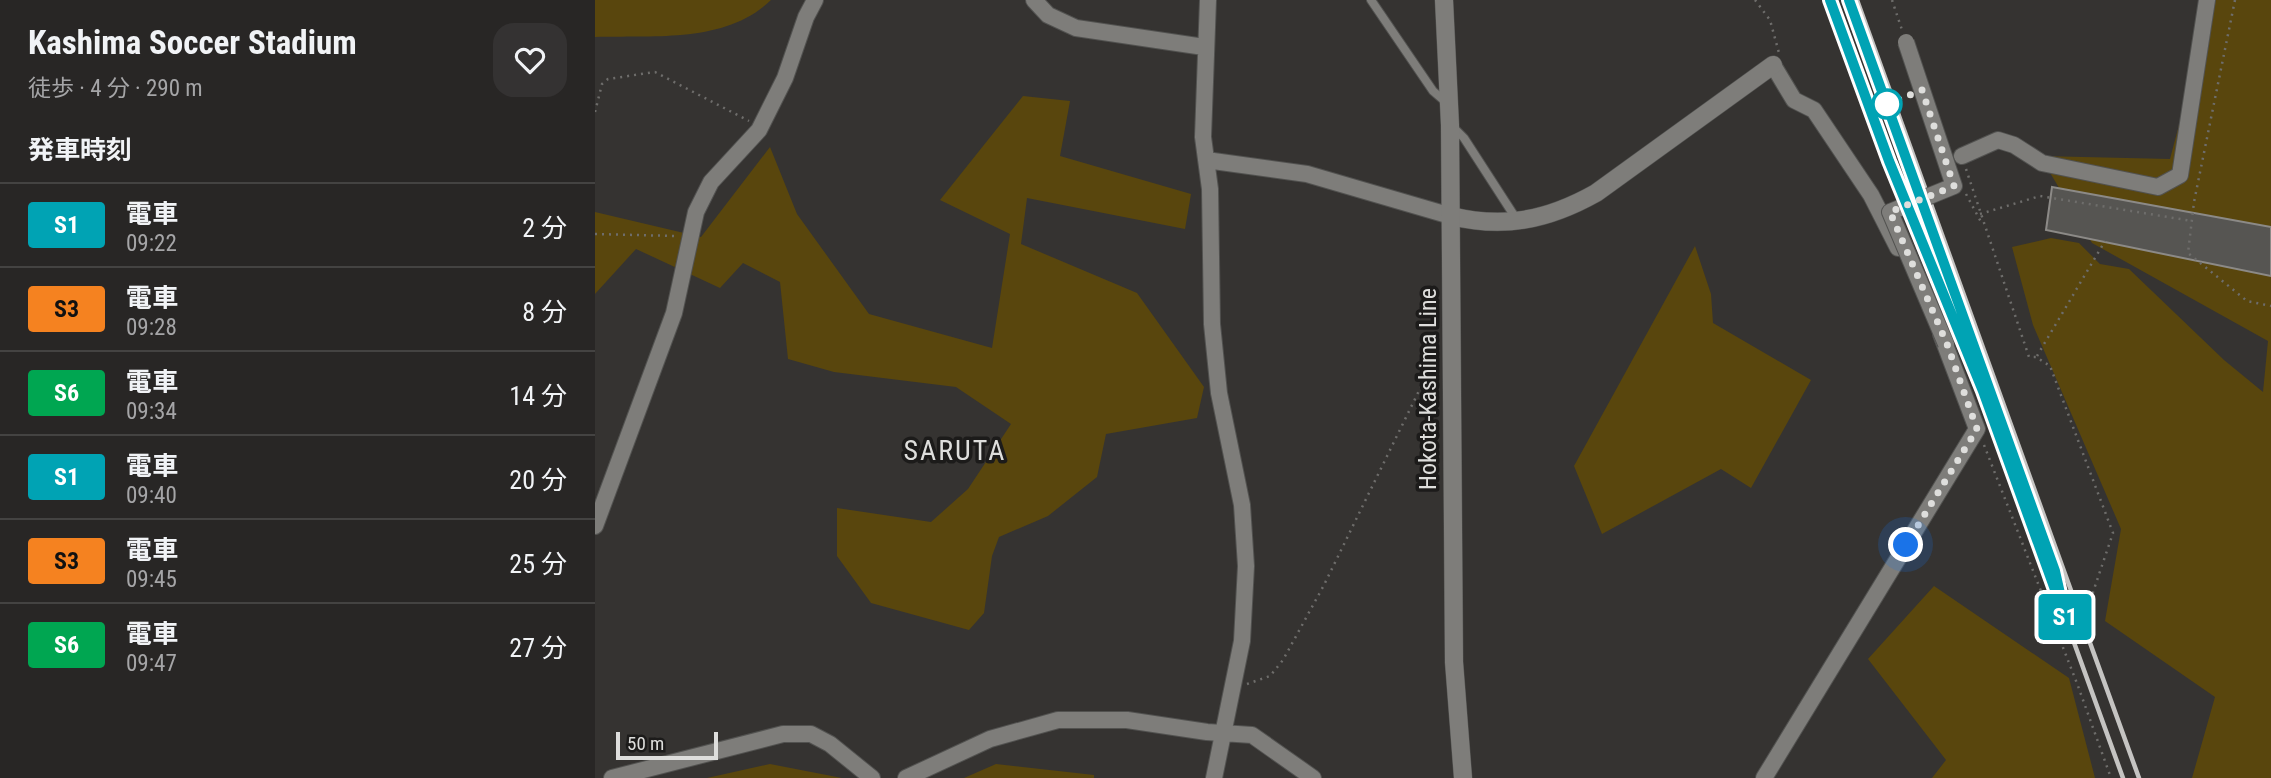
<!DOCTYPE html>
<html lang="ja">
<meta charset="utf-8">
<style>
body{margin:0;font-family:"Roboto Condensed","Noto Sans JP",sans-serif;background:#343232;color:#f1f3f6;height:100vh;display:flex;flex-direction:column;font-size:26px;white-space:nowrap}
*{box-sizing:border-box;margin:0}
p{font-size:23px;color:#a5a5a7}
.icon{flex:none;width:38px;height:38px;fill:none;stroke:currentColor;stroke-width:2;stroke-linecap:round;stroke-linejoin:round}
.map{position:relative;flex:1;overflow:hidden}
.side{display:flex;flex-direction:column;background:#282625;width:595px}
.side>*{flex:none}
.badge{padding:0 14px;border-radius:5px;font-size:24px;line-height:46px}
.scale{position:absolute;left:21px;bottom:18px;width:102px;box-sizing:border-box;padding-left:7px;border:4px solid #dededc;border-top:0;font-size:19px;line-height:24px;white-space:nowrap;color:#dededc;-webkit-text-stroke:5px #1c1b1a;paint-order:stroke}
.you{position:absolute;width:35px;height:35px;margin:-18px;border:5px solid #fff;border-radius:50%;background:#1a73e8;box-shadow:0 0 0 10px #1a73e833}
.map>.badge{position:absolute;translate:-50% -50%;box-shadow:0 0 0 4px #fff}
h2{padding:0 28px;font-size:26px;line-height:63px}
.round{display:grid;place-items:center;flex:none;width:74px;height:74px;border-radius:21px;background:#343232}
.overview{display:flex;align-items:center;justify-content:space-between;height:119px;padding:0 28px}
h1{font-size:33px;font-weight:700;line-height:52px}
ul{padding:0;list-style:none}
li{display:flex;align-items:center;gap:21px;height:84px;padding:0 28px;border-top:2px solid #444342}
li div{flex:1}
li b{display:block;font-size:26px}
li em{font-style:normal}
li .badge{min-width:77px;font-weight:700;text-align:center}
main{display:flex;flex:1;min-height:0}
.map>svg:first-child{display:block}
.green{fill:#59460d}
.building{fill:#565552;stroke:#8c8a87;stroke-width:2}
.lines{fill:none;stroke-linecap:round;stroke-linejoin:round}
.service-casing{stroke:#525250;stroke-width:10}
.minor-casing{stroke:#525250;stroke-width:18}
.tertiary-casing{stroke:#525250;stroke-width:19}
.secondary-casing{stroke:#525250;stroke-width:19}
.path{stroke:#6e6d6b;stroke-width:2.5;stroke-dasharray:2 5;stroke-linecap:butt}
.service{stroke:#7e7d7a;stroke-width:8}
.minor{stroke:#7e7d7a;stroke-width:16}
.tertiary{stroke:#7e7d7a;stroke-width:18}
.secondary{stroke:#7e7d7a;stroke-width:18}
.rail{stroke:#c5c4c2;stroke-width:4.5}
.minor-bridge-casing{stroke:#525250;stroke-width:18;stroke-linecap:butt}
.minor-bridge{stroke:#7e7d7a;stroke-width:16}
.line-casing{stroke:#fff;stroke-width:16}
.line{stroke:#00a3b4;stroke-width:10}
.walk{stroke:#dededc;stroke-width:7;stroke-dasharray:0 12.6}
.stop-dot{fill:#fff;stroke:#00a3b4;stroke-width:3.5}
.labels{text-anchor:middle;stroke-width:7;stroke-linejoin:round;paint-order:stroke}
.street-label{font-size:24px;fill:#dededc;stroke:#1c1b1a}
.quarter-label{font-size:28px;letter-spacing:2px;fill:#dededc;stroke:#1c1b1a}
</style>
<main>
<section class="side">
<div class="overview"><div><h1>Kashima Soccer Stadium</h1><p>徒歩 · 4 分 · 290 m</p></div><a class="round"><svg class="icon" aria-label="heart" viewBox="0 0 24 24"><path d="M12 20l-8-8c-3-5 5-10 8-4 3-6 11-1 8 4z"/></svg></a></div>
<h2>発車時刻</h2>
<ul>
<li><span class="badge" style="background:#00a3b4;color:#fff">S1</span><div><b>電車</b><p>09:22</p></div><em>2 分</em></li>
<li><span class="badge" style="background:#f58220;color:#111">S3</span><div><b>電車</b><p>09:28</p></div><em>8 分</em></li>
<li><span class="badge" style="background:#00a651;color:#fff">S6</span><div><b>電車</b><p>09:34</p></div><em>14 分</em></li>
<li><span class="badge" style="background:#00a3b4;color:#fff">S1</span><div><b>電車</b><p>09:40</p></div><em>20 分</em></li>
<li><span class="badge" style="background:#f58220;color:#111">S3</span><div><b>電車</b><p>09:45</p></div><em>25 分</em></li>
<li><span class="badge" style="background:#00a651;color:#fff">S6</span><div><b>電車</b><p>09:47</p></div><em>27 分</em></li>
</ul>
</section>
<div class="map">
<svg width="1676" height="778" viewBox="0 0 1676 778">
<rect width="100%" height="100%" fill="#353331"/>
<!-- green -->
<path class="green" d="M0 0H176C131 44 58 35 0 37Z
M1617 0H1676V778H1597L1620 697 1510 621 1526 529 1438 325 1417 247 1456 238 1484 243 1505 264 1534 269 1629 360 1668 392 1673 341 1497 243 1445 156 1575 159Z
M428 96 475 101 465 156 596 194 590 229 432 198 426 244 542 293 609 387 602 418 511 434 502 477 453 516 404 537 397 556 389 613 374 630 276 603 242 556V508L336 522 373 489 416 424 361 387 239 372 193 359 185 282 148 263 125 288 41 249 0 294V212L106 237 175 147 202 214 274 314 397 348 415 234 345 200Z
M1100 246 1116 294 1118 323 1216 380 1156 488 1126 469 1007 534 979 466Z
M1339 586 1474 678 1500 778H1337L1351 760 1273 659Z
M175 764 247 778H112Z
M401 764 499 775V778H369Z"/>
<!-- building -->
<path class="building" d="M1457 187 1676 227V276L1451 230Z"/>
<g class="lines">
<!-- service casing -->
<g class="service-casing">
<path id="service" d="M776 0 838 91 852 103
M856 125 869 138 922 220"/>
</g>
<!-- minor casing -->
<g class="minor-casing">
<path id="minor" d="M439 0 453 15 481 28 609 47
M613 0 608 137 615 189 617 324 624 393 647 505 651 566 647 641 619 778
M1178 65 1199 100 1219 110 1276 195 1303 248
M1367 156 1403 140 1419 145 1447 163 1563 187 1585 175 1612 0
M611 160 712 174 856 216
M0 526 79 313 101 212 116 182 164 130 190 78 211 17 220 0
M17 778 188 734H216L235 744 277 778
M311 778 395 739 463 720H532L612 732 657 735 718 778
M1169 778 1382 429 1346 334"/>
</g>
<!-- tertiary casing -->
<g class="tertiary-casing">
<path id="tertiary" d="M856 216C909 229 953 220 1001 193L1178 65"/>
</g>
<!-- secondary casing -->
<g class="secondary-casing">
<path id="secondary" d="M849 0 855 125 859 662 868 778"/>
</g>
<!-- path -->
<path class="path" d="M1160 0 1175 20 1184 53
M1297 0 1307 30
M1640 0 1599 202 1593 253 1652 301 1676 306
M0 112 7 84 13 79 60 72 154 121
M1371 169 1434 357H1441L1455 366 1518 533 1493 607
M1371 194 1386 222
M1385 214 1445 196 1597 221
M0 234 81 236
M1442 356 1510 241
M1389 445 1483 686 1516 778
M652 684 675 676 688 660 729 585 841 356"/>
<!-- service -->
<use href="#service" class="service"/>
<!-- minor -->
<use href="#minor" class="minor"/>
<!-- tertiary -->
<use href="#tertiary" class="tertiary"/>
<!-- secondary -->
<use href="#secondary" class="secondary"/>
<!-- rail -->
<path class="rail" d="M1235 0 1294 161 1388 391 1528 778
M1262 0 1544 778"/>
<!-- minor-bridge casing -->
<g class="minor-bridge-casing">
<path id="minor-bridge" d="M1311 42 1359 186 1295 212 1351 344"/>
</g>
<!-- minor-bridge -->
<use href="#minor-bridge" class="minor-bridge"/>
</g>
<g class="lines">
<!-- line casing -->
<g class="line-casing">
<path id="line" d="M1235 0 1294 161 1388 391 1471 620 1460 571 1254 0"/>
</g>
<!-- line -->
<use href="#line" class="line"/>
<!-- walk -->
<path class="walk" d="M1292 104 1327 90 1359 186 1295 212 1352 344 1382 429 1311 545"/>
</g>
<!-- markers -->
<circle class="stop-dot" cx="1292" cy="104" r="14"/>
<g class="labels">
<!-- street labels -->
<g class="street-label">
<text transform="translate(833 389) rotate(-90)" y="8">Hokota-Kashima Line</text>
</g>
<!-- quarter labels -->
<g class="quarter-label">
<text x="360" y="460">SARUTA</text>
</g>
</g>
</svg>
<div class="scale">50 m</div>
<div class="you" style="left:1311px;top:545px"></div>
<b class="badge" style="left:1470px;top:617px;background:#00a3b4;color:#fff">S1</b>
</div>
</main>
